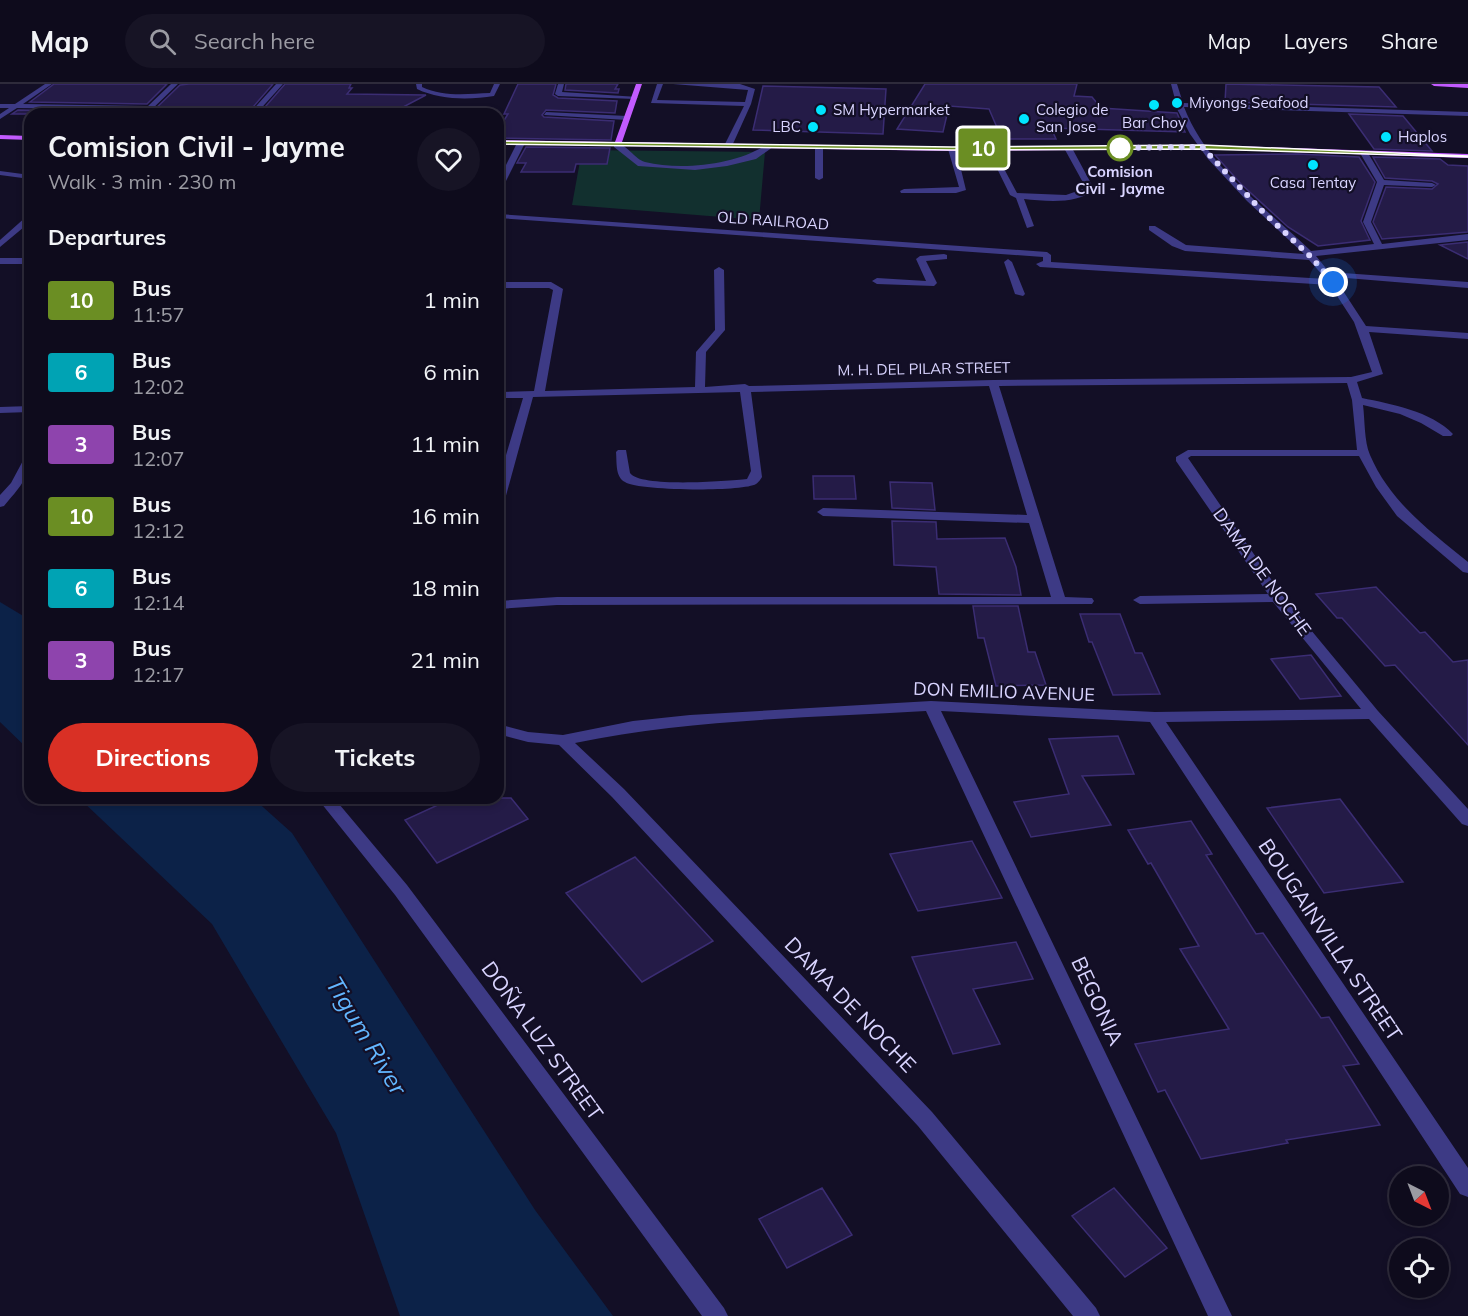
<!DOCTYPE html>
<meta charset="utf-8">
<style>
body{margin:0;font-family:Mulish,sans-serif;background:#171425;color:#f1f3f6;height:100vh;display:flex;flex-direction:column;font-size:22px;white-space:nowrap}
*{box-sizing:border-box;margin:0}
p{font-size:20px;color:#9b9ba3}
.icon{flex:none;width:33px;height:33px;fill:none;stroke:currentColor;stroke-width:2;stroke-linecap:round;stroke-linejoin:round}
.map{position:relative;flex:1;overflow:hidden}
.side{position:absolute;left:24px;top:24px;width:480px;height:696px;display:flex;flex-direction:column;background:#0e0b1c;border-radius:18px;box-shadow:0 3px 9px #0003,0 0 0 2px #2e2b3b}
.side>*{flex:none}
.badge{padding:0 12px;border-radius:4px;font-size:21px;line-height:39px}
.needle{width:39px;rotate:138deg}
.fabs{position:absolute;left:1389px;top:1082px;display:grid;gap:12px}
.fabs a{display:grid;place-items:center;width:60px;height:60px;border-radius:50%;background:#0e0b1c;box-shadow:0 3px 9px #0003,0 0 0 2px #2e2b3b;font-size:30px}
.you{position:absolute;width:30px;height:30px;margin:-15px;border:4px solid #fff;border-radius:50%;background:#1a73e8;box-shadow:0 0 0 9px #1a73e833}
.map>.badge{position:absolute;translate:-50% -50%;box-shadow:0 0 0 3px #fff}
h2{padding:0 24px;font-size:22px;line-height:54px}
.round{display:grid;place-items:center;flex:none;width:63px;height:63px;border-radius:32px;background:#171425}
.summary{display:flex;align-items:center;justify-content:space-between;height:102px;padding:0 24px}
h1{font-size:28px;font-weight:700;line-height:45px}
.primary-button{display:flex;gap:12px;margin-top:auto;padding:12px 24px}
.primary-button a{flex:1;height:69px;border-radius:36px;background:#d93025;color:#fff;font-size:24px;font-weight:700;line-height:69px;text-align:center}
.primary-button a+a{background:#171425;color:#f1f3f6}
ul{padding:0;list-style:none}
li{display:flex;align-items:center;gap:18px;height:72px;padding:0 24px}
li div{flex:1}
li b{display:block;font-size:22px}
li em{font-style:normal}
li .badge{min-width:66px;font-weight:700;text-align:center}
header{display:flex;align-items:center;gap:36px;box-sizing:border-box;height:84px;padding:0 30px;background:#0e0b1c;border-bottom:2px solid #2e2b3b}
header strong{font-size:28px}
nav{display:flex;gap:33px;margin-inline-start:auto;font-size:21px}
.search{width:420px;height:54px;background:#171425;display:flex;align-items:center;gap:15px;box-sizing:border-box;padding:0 21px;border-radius:33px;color:#9b9ba3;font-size:22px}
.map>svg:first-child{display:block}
.green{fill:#12302f}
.water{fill:#0c2248}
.building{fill:#241b47;stroke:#3b2d73;stroke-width:1.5}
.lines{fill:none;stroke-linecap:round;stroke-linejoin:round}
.minor{fill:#3d3a85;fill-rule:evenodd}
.major{fill:#c25bff;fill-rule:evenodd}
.line{fill:#6b8e23;stroke:#fff;stroke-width:1.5}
.walk{stroke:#d9d4ff;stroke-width:6;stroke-dasharray:0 10.8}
.poi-dot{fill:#00e5ff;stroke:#130f26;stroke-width:2}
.stop-dot{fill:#fff;stroke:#6b8e23;stroke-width:3}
.labels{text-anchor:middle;stroke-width:4.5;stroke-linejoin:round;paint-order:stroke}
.far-poi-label{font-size:15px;fill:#d9d4ff;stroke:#130f26;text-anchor:start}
.far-stop-label{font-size:15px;font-weight:bold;fill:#d9d4ff;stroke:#130f26}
.far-street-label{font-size:15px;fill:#d9d4ff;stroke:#130f26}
.street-label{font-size:18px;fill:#d9d4ff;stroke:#130f26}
.near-street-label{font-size:21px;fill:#d9d4ff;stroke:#130f26}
.near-water-label{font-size:24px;font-style:italic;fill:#62b6ff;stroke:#130f26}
</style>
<header>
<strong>Map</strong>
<div class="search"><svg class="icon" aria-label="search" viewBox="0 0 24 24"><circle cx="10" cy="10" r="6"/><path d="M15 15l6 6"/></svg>Search here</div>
<nav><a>Map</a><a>Layers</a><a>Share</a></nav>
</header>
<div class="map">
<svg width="1468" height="1232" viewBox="0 0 1468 1232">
<rect width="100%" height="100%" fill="#130f26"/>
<!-- green -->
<path class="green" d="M582 66 765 68 759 136 572 121Z"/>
<!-- water -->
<path class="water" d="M0 518 30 536V667L0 638Z
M79 714H253L292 749 535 1126 613 1232H400L336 1049 212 840Z"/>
<!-- building -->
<path class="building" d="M54 0H167L147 20 30 18Z
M189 0H273L247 30H150L180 1Z
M285 0H351L349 4H352L347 10 426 11 390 30H259Z
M518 0H556L553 11 558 14 617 17 615 29 546 26 542 31 544 33 614 37 611 56 498 54V46L508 30H504Z
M566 0H618L615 5H619L618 9 565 6Z
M925 0H1077L1074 12 1092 13 1101 24 1177 29 1185 48 1051 44 1056 55H1002L989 25 949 22 943 48 897 45Z
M1226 0 1379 3 1396 23 1225 18Z
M763 2 886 5 883 50 753 46Z
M18 26 139 28 138 30H12Z
M1349 30 1403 32 1432 67 1374 65Z
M526 63 610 64 607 80H576L574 88H521L526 79H517Z
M1298 70 1359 73 1375 98 1361 137 1370 156 1318 162 1288 143 1241 100 1215 71Z
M1373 73 1440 75 1448 81 1468 82V148L1382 155 1373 138 1386 103 1432 105 1438 100 1432 97 1385 94Z
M1468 158V175L1440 161Z
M813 392H854L856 415H814Z
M890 398 932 399 935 426 892 424Z
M892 437 936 438 937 455 1005 454 1016 483 1021 511 939 510 936 483 894 481Z
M1376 503 1420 549 1425 548 1453 578 1468 576V661L1395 581 1385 582 1342 534H1337L1316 510Z
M973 522H1018L1028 568H1035L1046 601 996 602 984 554H978Z
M1080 530H1120L1135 569H1142L1160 610 1113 611 1092 558H1089Z
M1311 571 1341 612 1300 615 1271 575Z
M1118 652 1134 690 1082 692 1111 741 1031 753 1014 718 1069 710 1049 655Z
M453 714H511L528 735 437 779 405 736Z
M1340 715 1373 759 1403 798 1324 809 1267 724Z
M1191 737 1212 770 1206 771 1256 850 1263 849 1321 934 1329 933 1359 980 1343 982 1380 1041 1286 1056 1288 1059 1201 1075 1165 1006 1158 1008 1135 960 1229 945 1180 865 1199 862 1151 779 1148 780 1128 746Z
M972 757 1002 814 918 827 890 770Z
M635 773 713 857 642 898 566 809Z
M1016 858 1033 895 973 905 1000 960 953 970 912 873Z
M822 1104 852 1151 787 1184 759 1135Z
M1114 1104 1167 1164 1125 1193 1072 1132Z"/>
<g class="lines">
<!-- minor -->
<path class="minor" d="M45 0H52L23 20 148 22 171 0H178L147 30H140L143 26 17 24 0 35V30L9 24H0V20H15Z
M276 0H283L256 30H249Z
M416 0H422V3C443 13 467 10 490 9L494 0H500L494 12C469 16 440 16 417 5Z
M558 0H564L562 8 638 13 635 15 558 12 555 10Z
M657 0H663L657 16 745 18 748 6 673 0H740L755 5 751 20 732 62 728 64 724 62 744 22 651 19Z
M1171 0H1177L1183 19 1468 28V32L1184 23C1207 83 1266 124 1311 167L1374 160 1363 138 1377 98 1360 69 1364 67 1368 69 1384 96 1432 99 1436 101 1432 103 1384 101 1371 138 1382 160 1468 150V156L1316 172 1329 188 1468 198V204L1334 193 1366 242 1468 249V255L1369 248 1383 290 1357 298 1362 314C1391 320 1431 327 1453 350L1451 352H1443L1421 339 1400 330 1363 321C1365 336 1364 357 1370 371 1390 418 1430 447 1468 478V489L1463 488 1397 432 1376 403 1359 372H1191L1188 374 1282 511 1378 627 1468 725V742L1462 740 1369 635 1166 638 1468 1084V1113L1460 1110 1150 638 941 627 1232 1232H1208L926 627C809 634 690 635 575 659L624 705 932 1028 1096 1224 1100 1232H1073L918 1042 612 713 559 661 528 658 498 650V640L528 648 563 651 633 637 690 631 931 617 1155 628 1361 625 1273 518 1140 520 1133 516 1140 512 1268 510 1176 377V373L1188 366H1357L1352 316 1347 299 999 302 1065 513 1092 514 1094 517 1092 520 557 521 498 525V517L557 513H1051L1029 439 823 432 817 428 823 424 1027 431 989 302 751 308 762 393C761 395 758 399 756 400 743 408 638 407 625 398 615 393 617 378 616 368L618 366H626L630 389C640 404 728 397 747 395L751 387 740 308 533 313 504 419 498 423V398L523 314H498V308L534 307 553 206 549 204H498V198H551L563 205 545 307 695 303 696 268 715 246 714 186 719 183 724 186 725 246 706 268 705 303 745 300 749 302 993 296 1351 293 1372 288 1354 238 1330 201 1040 183 1036 180 1043 177V173L498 134V130L1047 168 1051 171V178L1326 195 1309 176 1185 167 1172 162 1149 146V142H1155L1186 161 1304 170 1247 117 1208 75 1190 50 1175 21 1176 19Z
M546 28 627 32 630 34 627 36 544 31Z
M518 57 525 59 502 105 498 107V97Z
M614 59C627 59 634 75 645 78 681 87 735 81 766 61L773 63 756 75 727 82 695 86 638 82 614 63Z
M819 61 823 63V94L819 96 815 94V63Z
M986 62 993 64 1017 109 1066 111 1086 104 1064 64 1068 62 1072 64 1094 105C1078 121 1045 117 1024 115L1034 142 1027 144 1016 114 1010 111Z
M952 63 956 65 966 106 956 109H901L900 107 904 105 959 103 948 65Z
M0 87 30 91V95L0 91Z
M27 132H30V138L0 163V156Z
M944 170 947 171V175L926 177 937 199 934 202 877 200 872 197 877 194 926 197 916 175 920 172Z
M0 174H30V180H0Z
M1008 175 1012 178 1025 210 1023 212 1015 210 1004 178Z
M30 322V328L0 329V323Z
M30 370C30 394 19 404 4 422L0 423V411L11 399 26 371Z
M317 714H334L407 801 724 1224 728 1232H702L395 811Z"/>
<!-- major -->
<path class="major" d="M636 0H642L622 58 952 63 1202 61 1468 70V74L1202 65 952 67 498 60V56L615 58Z
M1431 0H1468V4L1434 2Z
M0 51 30 52V56L0 55Z"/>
</g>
<!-- line -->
<path class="line" d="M496 57 952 63 1202 61 1468 72V73L1202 65 952 66 498 60Z"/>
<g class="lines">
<!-- walk -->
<path class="walk" d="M1120 64H1113L1202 63 1263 128 1311 173 1333 198"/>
</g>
<!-- markers -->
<g class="poi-dot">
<circle cx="1177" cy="19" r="6"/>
<circle cx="1154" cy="21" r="6"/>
<circle cx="821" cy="26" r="6"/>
<circle cx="1024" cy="35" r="6"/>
<circle cx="813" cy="43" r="6"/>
<circle cx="1386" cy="53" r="6"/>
<circle cx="1313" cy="81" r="6"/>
</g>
<circle class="stop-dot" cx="1120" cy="64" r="12"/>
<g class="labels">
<!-- far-poi labels -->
<g class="far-poi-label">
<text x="1189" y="24">Miyongs Seafood</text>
<text x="833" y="31">SM Hypermarket</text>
<text x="1036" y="31">Colegio de<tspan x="1036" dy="17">San Jose</tspan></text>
<text x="1154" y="44" text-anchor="middle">Bar Choy</text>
<text x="801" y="48" text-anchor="end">LBC</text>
<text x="1398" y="58">Haplos</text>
<text x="1313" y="104" text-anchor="middle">Casa Tentay</text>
</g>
<!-- far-stop labels -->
<g class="far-stop-label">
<text x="1120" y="93">Comision<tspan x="1120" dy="17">Civil - Jayme</tspan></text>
</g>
<!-- far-street labels -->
<g class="far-street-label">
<text transform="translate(773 137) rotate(4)" y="5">OLD RAILROAD</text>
<text transform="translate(924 285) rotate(-1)" y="5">M. H. DEL PILAR STREET</text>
</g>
<!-- street labels -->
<g class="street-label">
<text transform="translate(1262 488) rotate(54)" y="6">DAMA DE NOCHE</text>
<text transform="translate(1004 608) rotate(2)" y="6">DON EMILIO AVENUE</text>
</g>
<!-- near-street labels -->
<g class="near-street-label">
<text transform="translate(1330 856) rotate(56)" y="7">BOUGAINVILLA STREET</text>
<text transform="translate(1097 917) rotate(65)" y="7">BEGONIA</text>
<text transform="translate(850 921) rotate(46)" y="7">DAMA DE NOCHE</text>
<text transform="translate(542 957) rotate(54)" y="7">DOÑA LUZ STREET</text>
</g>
<!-- near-water labels -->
<g class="near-water-label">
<text transform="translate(366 952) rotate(59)" y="8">Tigum River</text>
</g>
</g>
</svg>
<div class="fabs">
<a><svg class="needle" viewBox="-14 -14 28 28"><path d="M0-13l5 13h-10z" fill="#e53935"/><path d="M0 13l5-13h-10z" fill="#9b9ba3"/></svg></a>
<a><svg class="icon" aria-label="locate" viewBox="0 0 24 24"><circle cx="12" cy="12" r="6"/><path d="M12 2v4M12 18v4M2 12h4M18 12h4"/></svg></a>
</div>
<div class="you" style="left:1333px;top:198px"></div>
<b class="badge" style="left:983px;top:64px;background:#6b8e23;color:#fff">10</b>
<section class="side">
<div class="summary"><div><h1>Comision Civil - Jayme</h1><p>Walk · 3 min · 230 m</p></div><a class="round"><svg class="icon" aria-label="heart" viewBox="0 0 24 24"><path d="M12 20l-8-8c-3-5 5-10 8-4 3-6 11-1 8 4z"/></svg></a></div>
<h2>Departures</h2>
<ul>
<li><span class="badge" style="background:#6b8e23;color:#fff">10</span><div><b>Bus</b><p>11:57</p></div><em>1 min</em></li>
<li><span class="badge" style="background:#00a3b4;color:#fff">6</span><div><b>Bus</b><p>12:02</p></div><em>6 min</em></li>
<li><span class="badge" style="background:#8e44ad;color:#fff">3</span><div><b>Bus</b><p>12:07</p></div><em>11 min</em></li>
<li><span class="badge" style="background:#6b8e23;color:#fff">10</span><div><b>Bus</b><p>12:12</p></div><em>16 min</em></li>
<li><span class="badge" style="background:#00a3b4;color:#fff">6</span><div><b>Bus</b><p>12:14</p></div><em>18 min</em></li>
<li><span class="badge" style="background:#8e44ad;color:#fff">3</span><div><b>Bus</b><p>12:17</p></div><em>21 min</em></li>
</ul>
<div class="primary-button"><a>Directions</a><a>Tickets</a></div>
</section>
</div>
